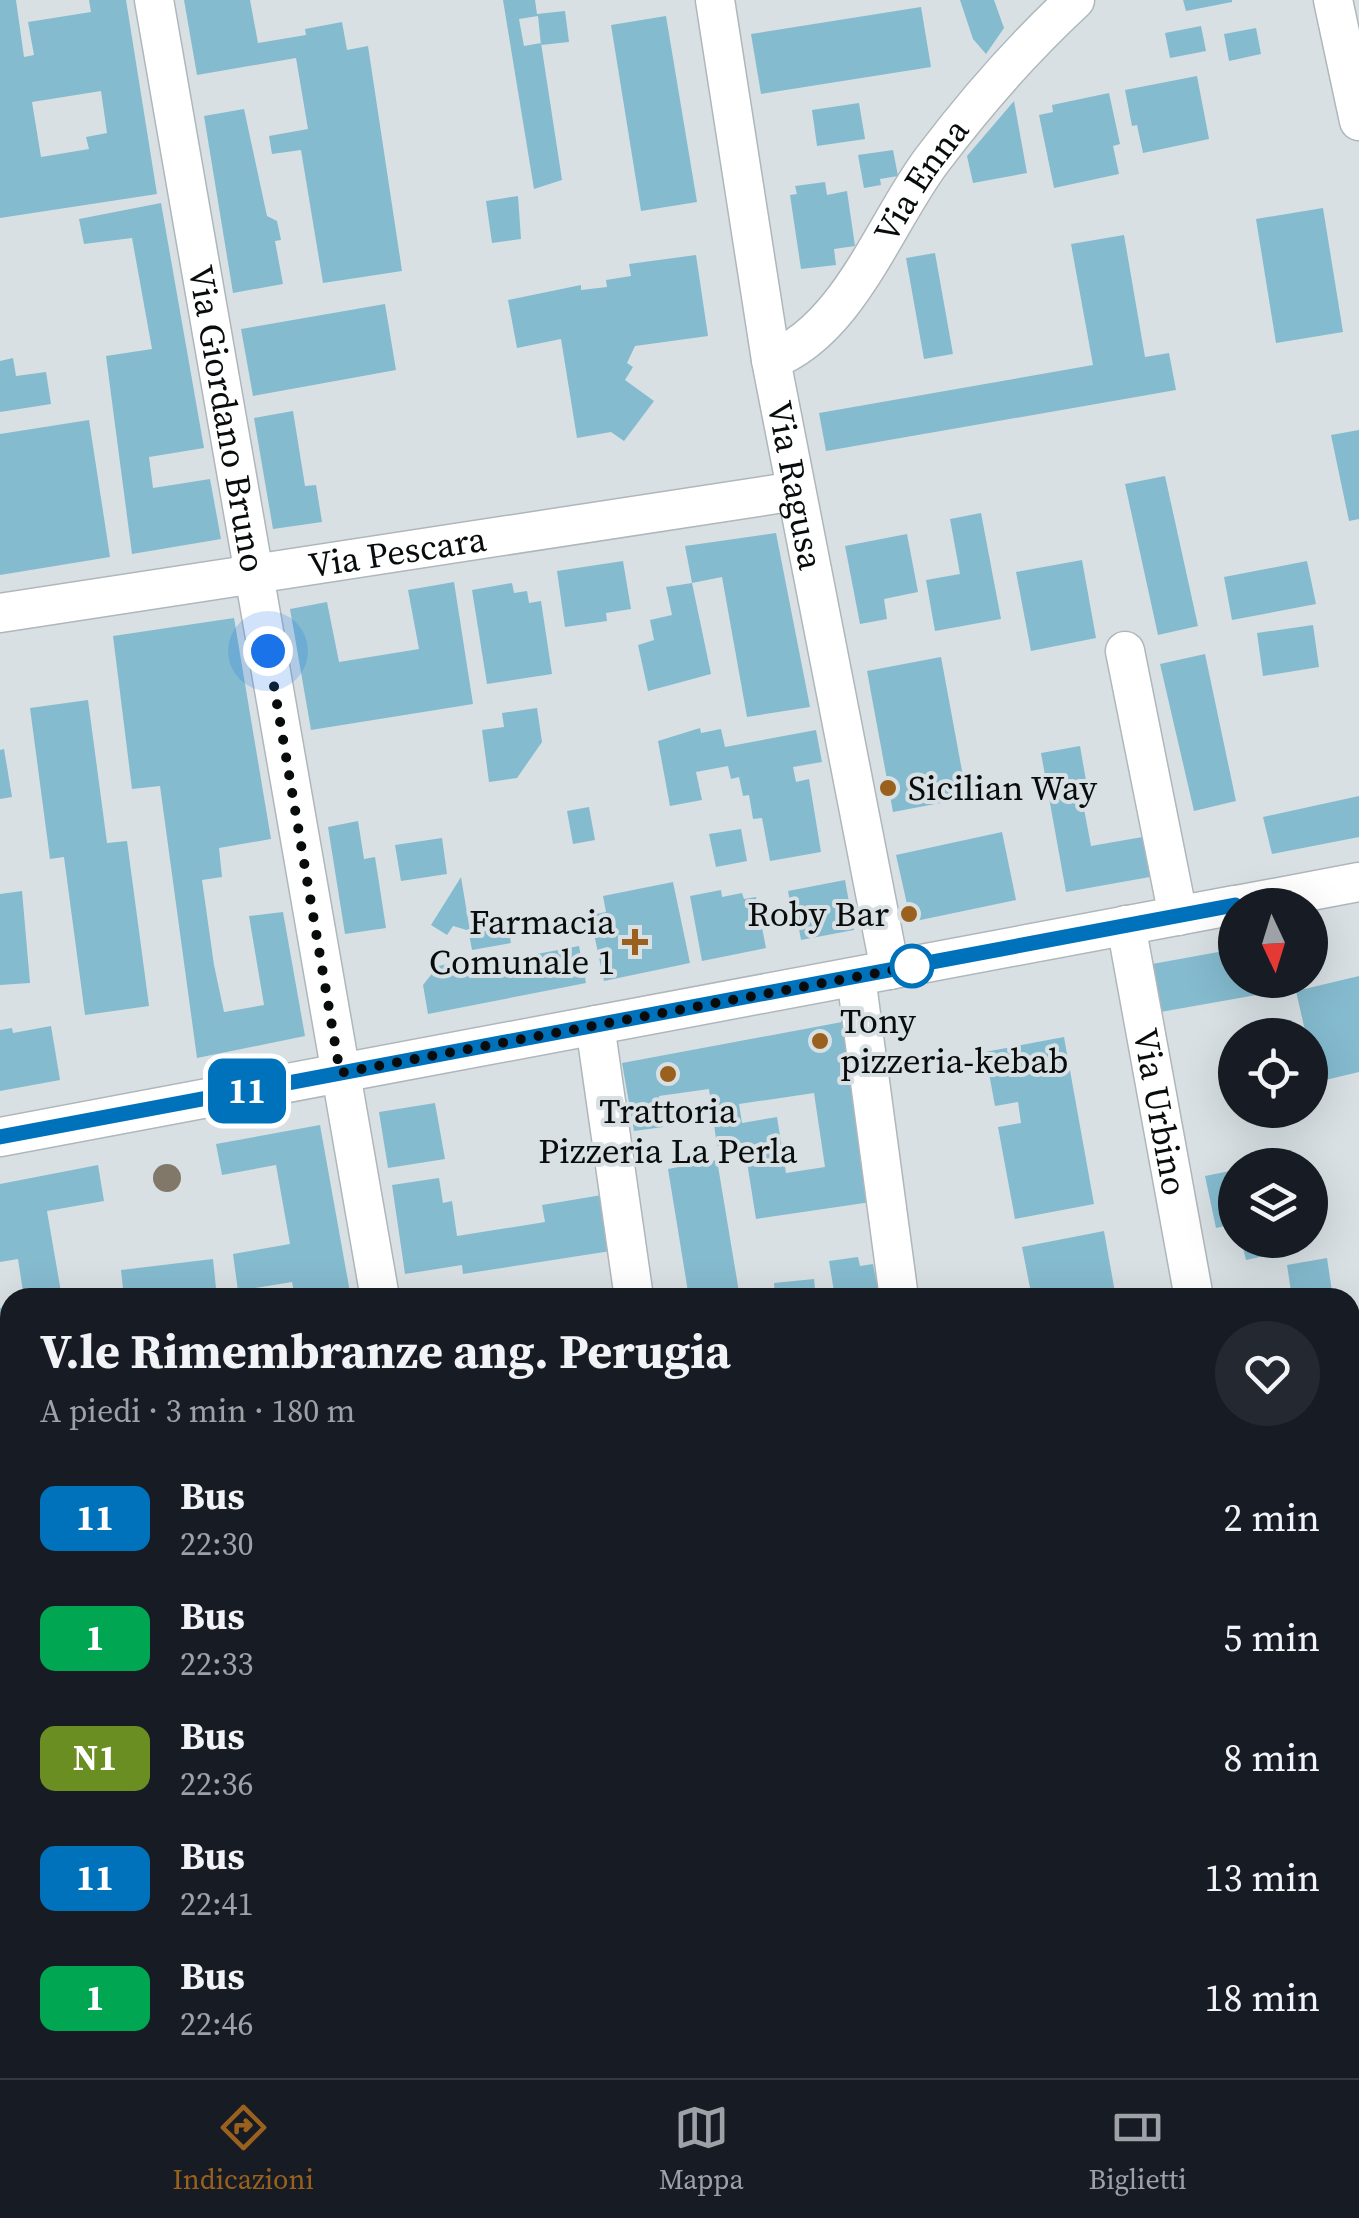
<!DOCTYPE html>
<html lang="it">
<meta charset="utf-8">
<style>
body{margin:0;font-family:"Source Serif 4",serif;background:#242831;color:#f1f3f6;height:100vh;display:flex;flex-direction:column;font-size:38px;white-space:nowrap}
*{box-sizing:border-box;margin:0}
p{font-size:32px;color:#9ea1a6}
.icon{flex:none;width:55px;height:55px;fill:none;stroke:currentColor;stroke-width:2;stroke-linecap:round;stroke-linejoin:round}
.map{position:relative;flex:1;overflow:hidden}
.drawer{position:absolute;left:0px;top:1288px;width:1360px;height:792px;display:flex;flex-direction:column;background:#171b24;border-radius:30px 30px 0 0;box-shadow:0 10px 40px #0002}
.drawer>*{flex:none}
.badge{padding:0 20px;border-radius:15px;font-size:35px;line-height:65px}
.needle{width:65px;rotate:176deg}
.buttons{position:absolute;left:1218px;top:888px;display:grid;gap:20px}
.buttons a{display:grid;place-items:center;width:110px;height:110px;border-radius:50%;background:#171b24;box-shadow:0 10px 40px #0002;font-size:50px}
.you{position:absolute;width:50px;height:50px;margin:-25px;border:8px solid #fff;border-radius:50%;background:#1a73e8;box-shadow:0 0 0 15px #1a73e833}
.map>.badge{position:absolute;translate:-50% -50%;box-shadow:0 0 0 5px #fff}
.round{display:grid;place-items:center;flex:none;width:105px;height:105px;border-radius:52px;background:#242831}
.head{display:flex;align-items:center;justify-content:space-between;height:170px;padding:0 40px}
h1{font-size:48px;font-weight:700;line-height:75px}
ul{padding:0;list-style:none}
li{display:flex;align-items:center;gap:30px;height:120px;padding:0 40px}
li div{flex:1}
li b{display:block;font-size:38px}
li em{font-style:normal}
li .badge{min-width:110px;font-weight:700;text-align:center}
.tabs{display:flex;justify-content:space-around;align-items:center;height:140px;border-top:2px solid #363941;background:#171b24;font-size:28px;color:#9ea1a6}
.tabs a{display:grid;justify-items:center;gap:5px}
.tabs .active{color:#9a611e}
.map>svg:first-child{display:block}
.building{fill:#85bbcf;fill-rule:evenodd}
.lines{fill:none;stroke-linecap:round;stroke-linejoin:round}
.minor-casing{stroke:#afb7bb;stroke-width:41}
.minor{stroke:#fff;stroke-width:38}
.tree{fill:#82786a}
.line-casing{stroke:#fff;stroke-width:22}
.line{stroke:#0072bc;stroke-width:15}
.walk{stroke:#090c0d;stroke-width:10;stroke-dasharray:0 18}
.poi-dot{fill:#9a611e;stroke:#d8e0e4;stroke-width:4}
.stop-dot{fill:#fff;stroke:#0072bc;stroke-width:5}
.labels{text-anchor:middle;stroke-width:8;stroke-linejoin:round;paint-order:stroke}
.street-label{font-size:35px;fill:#090c0d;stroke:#d8e0e4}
.poi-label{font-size:35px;fill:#090c0d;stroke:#d8e0e4;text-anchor:start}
</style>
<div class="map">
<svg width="1359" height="2078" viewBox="0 0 1359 2078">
<rect width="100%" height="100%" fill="#d8e0e4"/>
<!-- building -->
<path class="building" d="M0 0H16L24 57 34 55 28 22 91 12 89 0H126L157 194 0 218ZM101 91 107 133 86 137 89 149 41 157 32 102Z
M184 0H250L258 43 306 35 305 29 342 22 347 50 368 46 402 271 323 283 301 150 272 154 269 136 308 129 296 58 197 75Z
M503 0H535L537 14 565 11 569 42 541 45 538 16 519 19 524 46 541 43 562 180 534 189Z
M960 0H994L1004 28 986 54 973 39Z
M1183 0H1232V2L1186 11Z
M921 7 931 67 761 94 751 34Z
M666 16 697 202 641 211 611 25Z
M1201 26 1206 51 1170 58 1165 33Z
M1256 28 1261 54 1229 61 1224 34Z
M1197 76 1209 139 1143 153 1137 125 1132 126 1125 90Z
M1109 93 1120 144 1113 146 1119 174 1054 188 1039 115 1053 112 1052 105Z
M1014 101 1027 173 973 183 967 156Z
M859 103 865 139 817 146 812 110Z
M244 109 267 216 277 221 281 240 275 241 283 284 233 293 204 116Z
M893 150 898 176 880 179 881 185 864 188 858 155Z
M825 182 827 195 847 191 855 246 834 249 836 265 801 269 790 195 797 194 795 186Z
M518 196 521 239 492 243 486 201Z
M161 203 204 448 149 457 153 488 210 479 221 539 132 554 106 356 152 349 132 238 84 244 79 219Z
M1323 208 1343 332 1276 343 1256 219Z
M1124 235 1145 357 1169 353 1176 390 826 451 819 413 1093 365 1071 244Z
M935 253 953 354 924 359 906 258Z
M696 255 708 336 635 346 627 363 633 367 625 380 654 401 624 441 611 432 577 438 561 339 517 348 508 300 581 285V290L607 287 606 280 631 276 629 264Z
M385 304 396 370 253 396 241 329Z
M13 358 16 376 46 372 51 404 0 412V361Z
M293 411 305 486 316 485 322 522 273 529 254 418Z
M89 420 110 557 0 575V434Z
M1359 430V519L1349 521 1331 435Z
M1165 476 1198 626 1158 635 1125 484Z
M981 513 1001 619 935 631 926 580 960 574 950 519Z
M776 533 810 707 747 717 722 577 692 583 685 546Z
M907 534 918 592 884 599 887 619 860 624 845 546Z
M1082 560 1096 638 1031 651 1016 572Z
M623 561 631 609 606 613 607 621 565 627 557 571Z
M1307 561 1316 604 1232 620 1224 577Z
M454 582 473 704 311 730 290 609 327 602 339 662 419 649 408 590Z
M512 583 514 593 527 591 529 603 541 601 552 674 487 684 472 590Z
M692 583 711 674 648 691 638 645 654 640 650 620 672 615 666 587Z
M234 618 271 839 219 848 222 877 202 880 214 965 224 1012 264 1005 249 916 283 912 305 1036 197 1058 160 786 132 789 113 636Z
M1313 625 1319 667 1263 676 1257 633Z
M1205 654 1236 801 1194 811 1160 664Z
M941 657 967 798 893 812 867 671Z
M88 700 107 843 127 841 149 1006 85 1015 64 857 50 859 30 708Z
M537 708 542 742 517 778 489 782 482 730 504 727 502 713Z
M700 728 701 733 721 729 725 747 816 730 822 762 793 767 796 782 809 779 821 852 770 861 762 818 753 819 749 795 743 796 739 777 731 779 728 766 696 772 702 800 670 806 658 741Z
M1080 746 1088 792 1081 793 1091 846 1154 835 1161 875 1066 892 1041 753Z
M4 749 12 797 0 799V750Z
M1359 796V837L1272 854 1263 817Z
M589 807 595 840 573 844 567 811Z
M358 821 364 859 375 857 386 928 345 934 328 827Z
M741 829 747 861 716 867 709 834Z
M1002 832 1016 900 911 922 896 855Z
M442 838 447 874 401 881 395 845Z
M461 877 470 931 453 926 447 935 431 925Z
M845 880 854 930 801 940 796 913H792L788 891Z
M673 882 690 963 604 981 590 915 606 912 603 896Z
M721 890 722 897 742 893 744 899 756 897 766 948 702 961 690 896Z
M22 891 30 983 0 985V894Z
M508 927 511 943 472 950 469 934Z
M579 946 586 983 428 1014 423 985 438 966 458 962 459 969Z
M1235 949V980H1265L1268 993 1149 1014 1141 966Z
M1359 976V1072L1317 1082 1310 1035H1306L1296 991Z
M842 1022 871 1202 756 1219 744 1143 717 1146 709 1089 659 1096 663 1127 634 1131 622 1063ZM814 1093 825 1167 786 1173 777 1117 742 1123 739 1104Z
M51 1026 60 1080 0 1091V1030L12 1028 13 1033Z
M1064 1037 1094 1204 1015 1219 998 1127 1021 1123 1018 1102 995 1106 985 1052Z
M435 1103 445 1159 388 1168 379 1112Z
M320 1125 351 1298H295L292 1282 238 1291 233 1254 290 1244 276 1165 222 1175 216 1144Z
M717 1160 740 1298H689L668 1169Z
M98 1165 104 1201 47 1211 62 1298H24L18 1259 0 1262V1184Z
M1235 1170V1224L1216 1228 1205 1176Z
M439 1178 443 1203 452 1201 457 1236 545 1222 542 1205 608 1194 617 1250 463 1274 462 1265 405 1274 392 1185Z
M1104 1231 1116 1298H1032L1022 1247Z
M1241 1240H1306L1307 1247 1246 1260Z
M858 1257 860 1266 873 1264 876 1280 883 1279 886 1298H835L829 1261Z
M1327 1258 1333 1298H1292L1287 1265Z
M213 1259 217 1298H124L121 1270Z
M814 1279 816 1298H775L774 1283Z
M599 1288 600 1298H558V1293Z
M10 1306V1430H8L0 1387V1308Z
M10 1479V1744L0 1745V1481Z
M1359 1540V1575L1350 1576V1542Z
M1359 1693V1867L1350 1869V1694Z
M10 1803V1837L0 1839V1804Z
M10 1971V2070L141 2072 96 2078H0V1972Z
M343 2070H390L391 2076 344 2078Z
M707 2070H734L735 2078H708Z
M772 2070H818L819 2078H773Z
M847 2070H889L890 2078H849Z
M924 2070H1010L1012 2078H926Z
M486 2072 487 2078H462V2076Z"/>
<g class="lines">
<!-- minor casing -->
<g class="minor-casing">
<g id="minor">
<path id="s1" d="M154 0 380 1298"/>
<path id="s2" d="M715 0 771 360 890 970"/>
<path d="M1333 0 1359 121"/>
<path id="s3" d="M771 360C849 330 884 224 932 160 975 103 1022 49 1075 0"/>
<path id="s4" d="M0 613 796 491"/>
<path d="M1125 651 1178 916"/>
<path d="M1237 905 1359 882"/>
<path id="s5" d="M1126 925 1194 1298"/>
<path d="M856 977 899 1298"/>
<path d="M595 1025 634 1298"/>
<path d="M0 1137 1235 905"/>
<path d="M1350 1610 1359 1609"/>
<path d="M0 1772 10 1771"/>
<path d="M516 2070 517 2078"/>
<path d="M832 2070 833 2078"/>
<path d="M1166 2070 1167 2078"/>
</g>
</g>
<!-- minor -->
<use href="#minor" class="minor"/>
</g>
<!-- trees -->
<circle class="tree" cx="167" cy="1178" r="14"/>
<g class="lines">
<!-- line casing -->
<g class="line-casing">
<path id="line" d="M0 1137 1235 905"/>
</g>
<!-- line -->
<use href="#line" class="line"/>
<!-- walk -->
<path class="walk" d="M268 651 340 1073 920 965 912 966"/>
</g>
<!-- markers -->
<g class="poi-dot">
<circle cx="888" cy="788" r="10"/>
<circle cx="909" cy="914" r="10"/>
<path d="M630 927h10v10h10v10h-10v10h-10v-10h-10v-10h10z"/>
<circle cx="820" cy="1041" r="10"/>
<circle cx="668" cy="1074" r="10"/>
</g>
<circle class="stop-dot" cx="912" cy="966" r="20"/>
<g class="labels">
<!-- street labels -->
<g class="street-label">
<text dy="12" stroke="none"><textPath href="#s3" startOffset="238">Via Enna</textPath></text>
<text dy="12" stroke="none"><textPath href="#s1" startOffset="425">Via Giordano Bruno</textPath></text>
<text dy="12" stroke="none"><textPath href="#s2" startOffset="492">Via Ragusa</textPath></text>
<text dy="12" stroke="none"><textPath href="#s4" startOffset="402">Via Pescara</textPath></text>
<text dy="12" stroke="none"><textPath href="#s5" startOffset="190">Via Urbino</textPath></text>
</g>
<!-- poi labels -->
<g class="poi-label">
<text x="908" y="800">Sicilian Way</text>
<text x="889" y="926" text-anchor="end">Roby Bar</text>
<text x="615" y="934" text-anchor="end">Farmacia<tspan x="615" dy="40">Comunale 1</tspan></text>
<text x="840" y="1033">Tony<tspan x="840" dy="40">pizzeria-kebab</tspan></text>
<text x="668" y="1123" text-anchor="middle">Trattoria<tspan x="668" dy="40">Pizzeria La Perla</tspan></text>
</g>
</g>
</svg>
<div class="buttons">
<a><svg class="needle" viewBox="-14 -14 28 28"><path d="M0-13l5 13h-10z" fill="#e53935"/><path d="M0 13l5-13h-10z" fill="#9ea1a6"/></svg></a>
<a><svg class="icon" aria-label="locate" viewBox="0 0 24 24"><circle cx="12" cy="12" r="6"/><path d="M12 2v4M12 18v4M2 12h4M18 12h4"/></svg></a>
<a><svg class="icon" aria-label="layers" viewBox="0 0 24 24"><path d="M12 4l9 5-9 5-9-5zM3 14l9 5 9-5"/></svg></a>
</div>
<div class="you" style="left:268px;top:651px"></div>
<b class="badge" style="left:247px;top:1091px;background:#0072bc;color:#fff">11</b>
<section class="drawer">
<div class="head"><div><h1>V.le Rimembranze ang. Perugia</h1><p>A piedi · 3 min · 180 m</p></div><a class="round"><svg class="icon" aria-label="heart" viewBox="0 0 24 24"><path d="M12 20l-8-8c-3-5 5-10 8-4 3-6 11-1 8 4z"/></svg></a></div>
<ul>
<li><span class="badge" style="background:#0072bc;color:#fff">11</span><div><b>Bus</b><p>22:30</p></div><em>2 min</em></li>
<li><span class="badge" style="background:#00a651;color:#fff">1</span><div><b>Bus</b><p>22:33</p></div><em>5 min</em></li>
<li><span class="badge" style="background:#6b8e23;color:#fff">N1</span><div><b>Bus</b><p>22:36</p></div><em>8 min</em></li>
<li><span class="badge" style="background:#0072bc;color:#fff">11</span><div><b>Bus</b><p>22:41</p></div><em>13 min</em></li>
<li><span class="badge" style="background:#00a651;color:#fff">1</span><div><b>Bus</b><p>22:46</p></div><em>18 min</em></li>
</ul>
</section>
</div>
<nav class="tabs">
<a class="active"><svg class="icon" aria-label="directions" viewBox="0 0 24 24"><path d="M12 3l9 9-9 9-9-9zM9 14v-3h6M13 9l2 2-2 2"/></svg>Indicazioni</a>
<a><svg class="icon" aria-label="map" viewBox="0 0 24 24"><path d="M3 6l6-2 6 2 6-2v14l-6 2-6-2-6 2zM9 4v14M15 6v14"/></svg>Mappa</a>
<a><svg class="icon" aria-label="tickets" viewBox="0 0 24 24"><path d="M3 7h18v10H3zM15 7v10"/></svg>Biglietti</a>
</nav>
